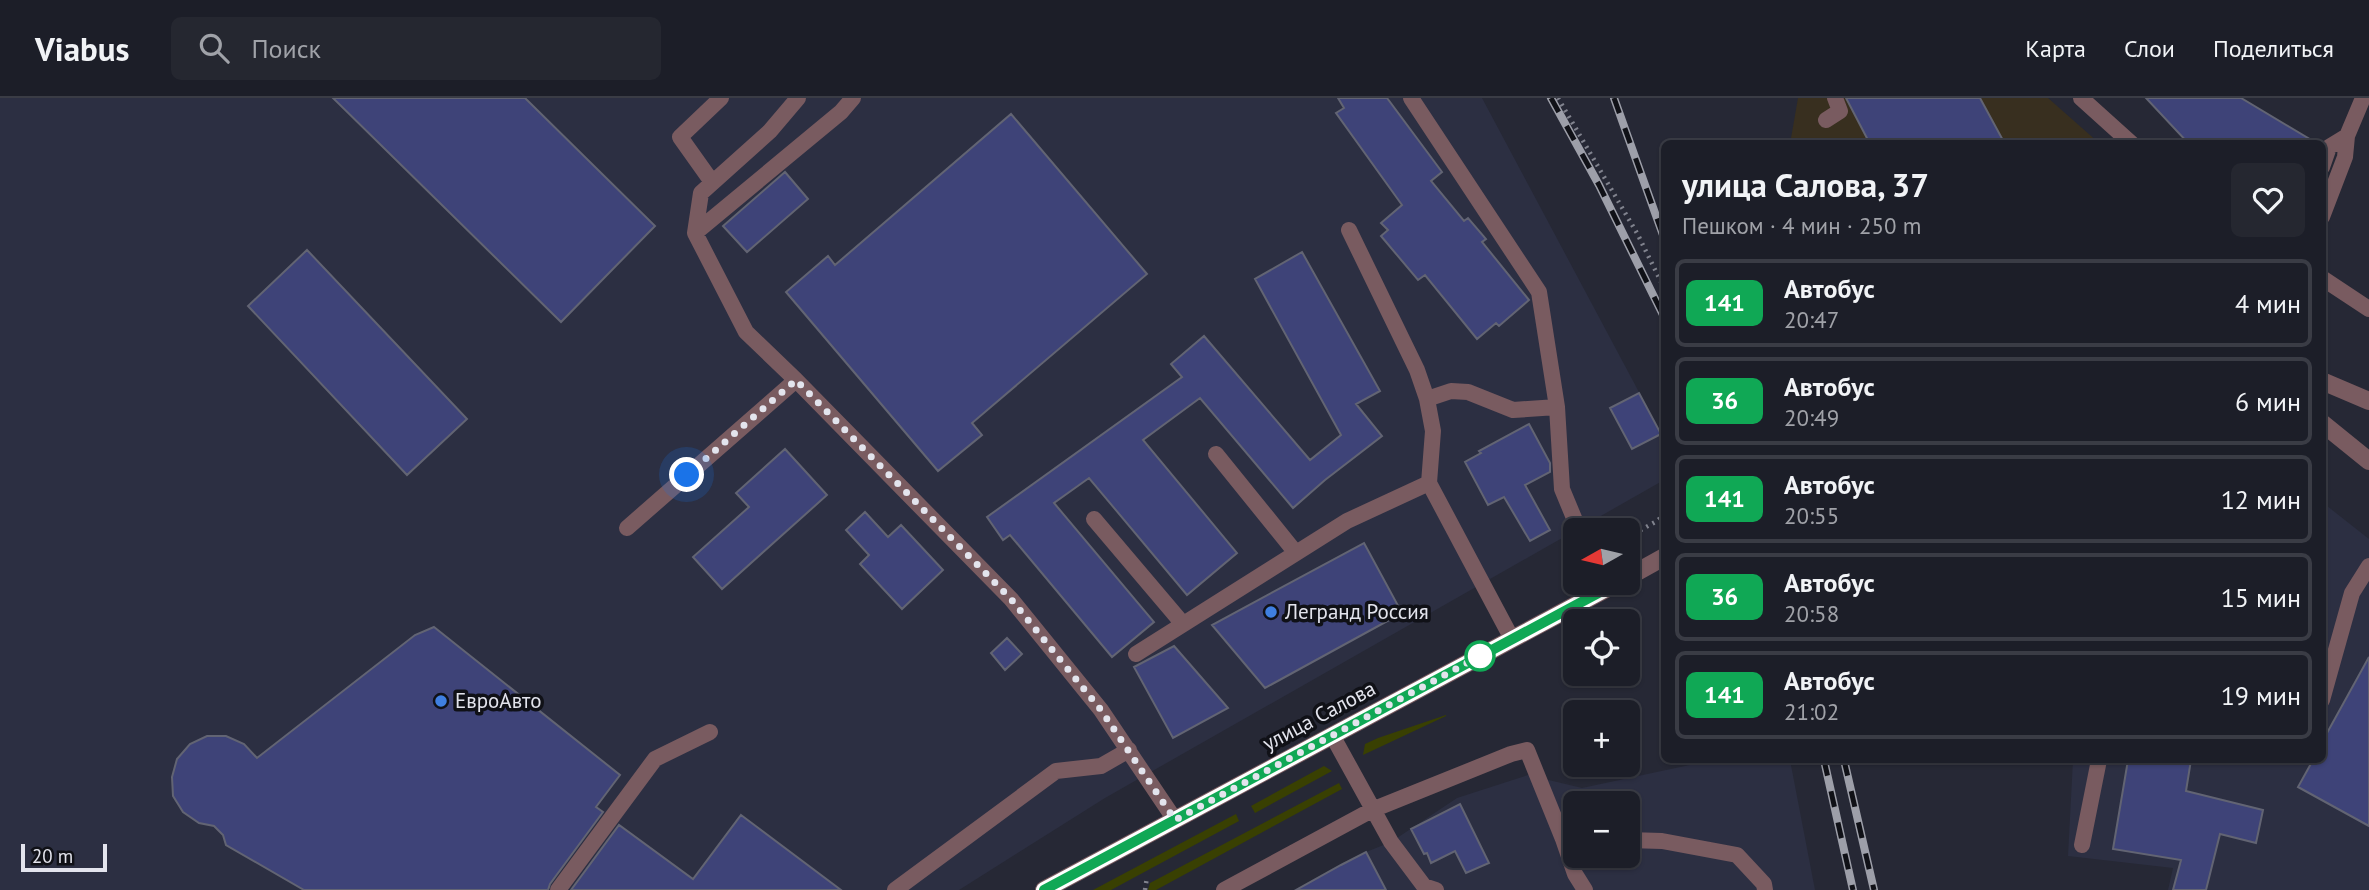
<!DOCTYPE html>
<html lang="ru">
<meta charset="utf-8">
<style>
body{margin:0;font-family:"PT Sans",sans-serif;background:#252730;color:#f1f3f6;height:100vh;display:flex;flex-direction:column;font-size:26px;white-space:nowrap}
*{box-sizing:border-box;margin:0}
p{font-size:23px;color:#a0a2a8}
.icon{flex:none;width:38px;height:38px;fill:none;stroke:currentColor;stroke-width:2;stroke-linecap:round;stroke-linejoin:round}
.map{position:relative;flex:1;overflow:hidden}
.side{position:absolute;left:1661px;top:42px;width:665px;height:623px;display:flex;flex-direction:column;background:#1c1e28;border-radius:10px;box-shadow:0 2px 5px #0004,0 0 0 2px #3a3c45}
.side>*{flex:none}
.badge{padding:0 14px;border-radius:10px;font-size:24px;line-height:46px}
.needle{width:46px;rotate:262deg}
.tools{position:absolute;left:1563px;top:420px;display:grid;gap:14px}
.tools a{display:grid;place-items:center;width:77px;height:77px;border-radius:10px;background:#1c1e28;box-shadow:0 2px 5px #0004,0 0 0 2px #3a3c45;font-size:35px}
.scale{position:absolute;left:21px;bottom:18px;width:86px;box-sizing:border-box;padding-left:7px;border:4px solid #e3e4ed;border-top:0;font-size:19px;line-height:24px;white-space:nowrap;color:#e3e4ed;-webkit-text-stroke:5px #101117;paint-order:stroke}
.you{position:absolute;width:35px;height:35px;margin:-18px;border:5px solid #fff;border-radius:50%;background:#1a73e8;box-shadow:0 0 0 10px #1a73e833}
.map>.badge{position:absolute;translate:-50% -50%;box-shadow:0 0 0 4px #fff}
.round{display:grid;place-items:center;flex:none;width:74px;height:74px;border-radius:10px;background:#252730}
.overview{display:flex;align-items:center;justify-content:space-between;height:119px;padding:0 21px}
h1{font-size:33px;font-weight:700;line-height:52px}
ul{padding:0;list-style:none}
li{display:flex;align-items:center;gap:21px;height:88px;margin:0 14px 10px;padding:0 7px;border:4px solid #3a3c45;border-radius:10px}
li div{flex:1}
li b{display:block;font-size:26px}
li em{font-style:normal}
li .badge{min-width:77px;font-weight:700;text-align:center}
header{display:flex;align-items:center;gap:42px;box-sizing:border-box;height:98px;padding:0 35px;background:#1c1e28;border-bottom:2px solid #3a3c45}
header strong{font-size:33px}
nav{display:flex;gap:38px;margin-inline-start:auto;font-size:24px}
.search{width:490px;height:63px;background:#252730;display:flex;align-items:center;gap:18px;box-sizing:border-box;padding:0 24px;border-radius:10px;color:#a0a2a8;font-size:26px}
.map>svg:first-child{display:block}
.commercial{fill:#382f1f}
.built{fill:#2c2f42;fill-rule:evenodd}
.green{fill:#394002}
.building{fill:#3e4378;stroke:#626473;stroke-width:2}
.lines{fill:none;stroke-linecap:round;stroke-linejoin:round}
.path{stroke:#81838e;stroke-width:4.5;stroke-dasharray:2 5;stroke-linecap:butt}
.service{stroke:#795b60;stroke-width:16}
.tertiary{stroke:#795b60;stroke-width:18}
.rail-casing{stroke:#9d9fa9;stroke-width:8}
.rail{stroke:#101117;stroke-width:5;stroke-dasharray:16;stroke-linecap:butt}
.line-casing{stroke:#fff;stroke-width:16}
.line{stroke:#10a855;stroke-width:10}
.walk{stroke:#e3e4ed;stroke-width:7;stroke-dasharray:0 12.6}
.shop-dot{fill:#3f7fe0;stroke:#101117;stroke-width:2.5}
.stop-dot{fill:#fff;stroke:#10a855;stroke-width:3.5}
.labels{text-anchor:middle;stroke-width:7;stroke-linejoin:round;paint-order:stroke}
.poi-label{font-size:21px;fill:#e3e4ed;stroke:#101117;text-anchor:start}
.street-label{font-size:21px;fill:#e3e4ed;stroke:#101117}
</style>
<header>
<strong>Viabus</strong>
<div class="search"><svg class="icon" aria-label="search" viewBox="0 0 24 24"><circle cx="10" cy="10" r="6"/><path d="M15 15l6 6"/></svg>Поиск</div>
<nav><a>Карта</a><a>Слои</a><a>Поделиться</a></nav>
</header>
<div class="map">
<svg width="2369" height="792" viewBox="0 0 2369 792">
<rect width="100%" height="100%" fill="#262835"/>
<!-- commercial -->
<path class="commercial" d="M1798 0H2048L2099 45 1790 46Z"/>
<!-- built -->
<path class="built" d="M0 0H1482L1664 341V382L1105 700 959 792H0Z
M2322 404 2369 441V792H2168L2173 770 2068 758 2073 662H2322Z
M1713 662H1790L1815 792H1296L1366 754 1391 744 1457 700 1528 677 1582 690ZM1575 705H1628V758H1575Z"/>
<!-- green -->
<path class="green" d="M1446 617V618L1363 657 1365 646 1378 640Z
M1324 668 1332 673 1255 715 1251 708Z
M1339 685 1342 691 1156 792H1148L1150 785Z
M1236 716 1239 723 1111 792H1093Z"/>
<!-- building -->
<path class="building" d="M333 0H525L655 128 561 224Z
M1338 0H1387L1442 74 1431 83 1464 123 1468 120 1486 141 1482 144 1529 202 1499 228 1496 225 1477 241 1425 177 1418 182 1381 138 1388 132 1381 125 1402 107 1336 15 1344 10Z
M1846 0H1980L2005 46H1870Z
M2146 0H2241L2318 46H2189Z
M1011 16 1147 176 972 325 982 337 938 373 786 194 828 158 835 167Z
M785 74 808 101 747 154 723 128Z
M307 152 467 321 407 377 248 208Z
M1302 154 1380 293 1356 306 1382 338 1325 382 1293 410 1200 300 1143 342 1237 455 1187 497 1089 380 1054 405 1154 524 1112 559 1010 437 1003 442 987 419 1182 279 1171 266 1204 238 1310 362 1341 337 1255 181Z
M1639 295 1661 336 1632 351 1610 310Z
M1529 326 1550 365V374L1525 387 1550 432 1530 443 1504 399 1488 407 1465 364 1481 355 1479 353Z
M785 351 827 397 722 491 693 459 749 409 736 395Z
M865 414 888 439 901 427 943 472 902 511 860 466 869 457 846 432Z
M1364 445 1402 515 1265 590 1212 527Z
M434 529 620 677 596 709 603 714 550 786 548 792H304L226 747 223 737 214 728 199 725 183 714 173 698 172 679 177 661 190 646 207 638H226L244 646 257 660 415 537Z
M1007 540 1022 556 1005 572 991 555Z
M1174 548 1228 610 1173 640 1134 569Z
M2369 559V728L2298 689 2313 662H2322V644Z
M2128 662H2191L2186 693 2263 712 2256 745 2220 736 2206 792H2173L2181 762 2113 751Z
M1460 706 1489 765 1466 775 1455 753 1431 765 1427 755 1424 756 1411 731Z
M741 717 841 792H571L619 727 693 781Z
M1366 754 1386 792H1296L1341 767Z"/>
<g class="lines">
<!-- path -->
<path class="path" d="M1558 0 1638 137 1664 190
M1628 439 1657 423 1664 417
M1145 792 1147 779"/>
<!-- service -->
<path class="service" d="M798 0 770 33 701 95 695 135 746 234 796 282 1011 501 1101 612 1175 722
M1411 0 1539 194 1557 309 1562 391 1579 432
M2081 0 2132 46
M1826 22 1840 13 1835 0
M2322 69 2329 49 2347 38
M712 84 680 39 721 0
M2322 119 2345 59 2347 38 2363 0
M1349 132 1417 272 1427 301 1433 333 1429 385
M695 135 841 14 853 0
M2322 180 2369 211
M1427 301 1451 293 1468 294 1513 312 1557 309
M1216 356 1296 455
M1094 421 1183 526
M627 430 796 282
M1136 556 1347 423 1429 385 1512 541
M2322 602 2352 495 2369 468
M1332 637 1391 744 1424 788 1436 792
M1563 741 1575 776 1585 792
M1628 742 1662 743 1737 757 1764 786 1765 792
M2082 747 2099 662
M558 792 655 661 710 634
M895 792 1056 673 1101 668 1129 652
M1224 792 1372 712 1511 656 1527 652 1563 741H1575"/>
<!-- tertiary -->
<path class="tertiary" d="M2322 283 2369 303
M2322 325 2369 363
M1628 479 1664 459
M1044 792 1617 485"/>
<!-- rail casing -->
<g class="rail-casing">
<path id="rail" d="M1551 0 1599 87 1664 219
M1614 0 1664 140
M1824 662 1853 792
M1844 662 1874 792"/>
</g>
<!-- rail -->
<use href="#rail" class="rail"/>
</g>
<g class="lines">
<!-- line casing -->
<g class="line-casing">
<path id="line" d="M1044 792 1617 485"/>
</g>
<!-- line -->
<use href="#line" class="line"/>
<!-- walk -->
<path class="walk" d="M687 377 796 282 1011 501 1101 612 1175 722 1480 558"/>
</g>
<!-- markers -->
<g class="shop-dot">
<circle cx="1271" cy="514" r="7"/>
<circle cx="441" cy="603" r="7"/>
</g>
<circle class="stop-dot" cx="1480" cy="558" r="14"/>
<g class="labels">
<!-- poi labels -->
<g class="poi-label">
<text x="1285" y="521">Легранд Россия</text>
<text x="455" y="610">ЕвроАвто</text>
</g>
<!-- street labels -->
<g class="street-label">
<text transform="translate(1319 618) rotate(-28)" y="7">улица Салова</text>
</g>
</g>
</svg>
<div class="tools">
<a><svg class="needle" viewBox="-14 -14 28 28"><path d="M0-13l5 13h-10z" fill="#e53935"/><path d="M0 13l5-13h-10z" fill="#a0a2a8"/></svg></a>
<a><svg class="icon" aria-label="locate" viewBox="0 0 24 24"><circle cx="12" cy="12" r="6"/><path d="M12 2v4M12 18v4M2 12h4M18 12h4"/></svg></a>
<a>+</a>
<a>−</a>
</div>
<div class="scale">20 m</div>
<div class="you" style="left:687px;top:377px"></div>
<section class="side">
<div class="overview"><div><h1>улица Салова, 37</h1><p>Пешком · 4 мин · 250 m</p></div><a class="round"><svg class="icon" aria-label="heart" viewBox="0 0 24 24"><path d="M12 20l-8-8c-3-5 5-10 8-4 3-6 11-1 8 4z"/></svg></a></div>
<ul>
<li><span class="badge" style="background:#10a855;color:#fff">141</span><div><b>Автобус</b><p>20:47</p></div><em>4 мин</em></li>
<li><span class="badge" style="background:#10a855;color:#fff">36</span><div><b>Автобус</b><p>20:49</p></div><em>6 мин</em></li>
<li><span class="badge" style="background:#10a855;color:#fff">141</span><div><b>Автобус</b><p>20:55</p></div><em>12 мин</em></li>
<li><span class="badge" style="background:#10a855;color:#fff">36</span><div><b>Автобус</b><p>20:58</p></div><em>15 мин</em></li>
<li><span class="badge" style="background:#10a855;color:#fff">141</span><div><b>Автобус</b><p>21:02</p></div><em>19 мин</em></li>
</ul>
</section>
</div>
